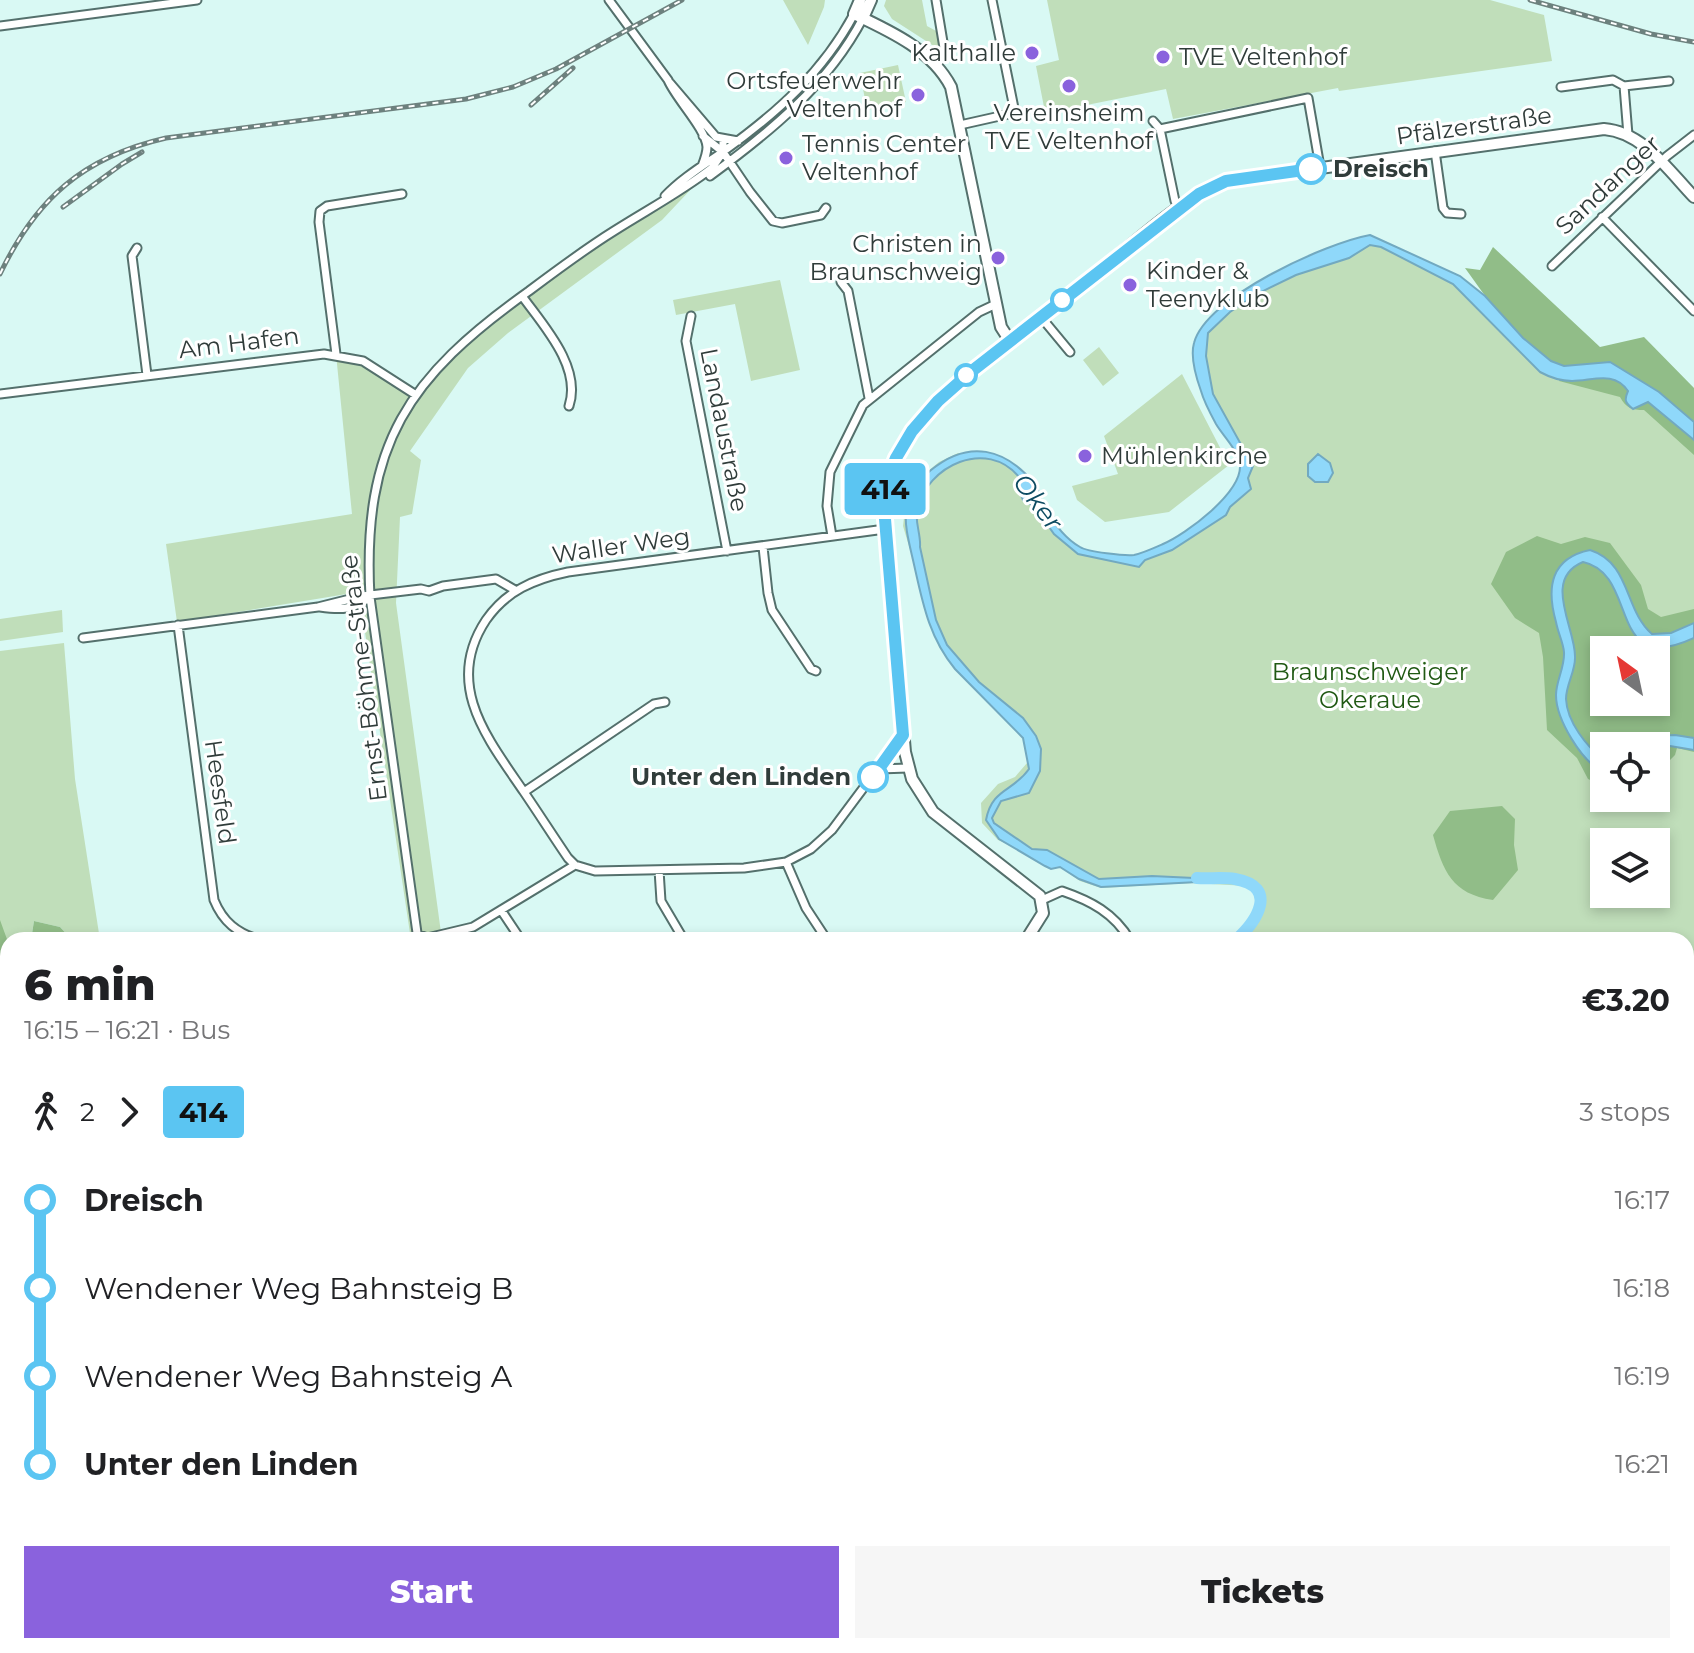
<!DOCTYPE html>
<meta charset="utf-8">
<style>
body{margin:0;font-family:Montserrat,sans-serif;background:#f6f6f6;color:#202124;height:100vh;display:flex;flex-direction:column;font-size:30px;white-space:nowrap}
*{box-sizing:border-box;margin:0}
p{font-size:26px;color:#757577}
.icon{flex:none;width:44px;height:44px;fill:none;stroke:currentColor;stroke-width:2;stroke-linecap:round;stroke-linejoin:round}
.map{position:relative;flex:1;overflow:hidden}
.details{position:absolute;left:0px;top:932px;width:1694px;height:722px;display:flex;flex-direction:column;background:#fff;border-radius:24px 24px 0 0;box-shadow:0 4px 12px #0003}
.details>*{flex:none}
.badge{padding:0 16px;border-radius:6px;font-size:28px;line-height:52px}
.needle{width:52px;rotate:327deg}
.buttons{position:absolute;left:1590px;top:636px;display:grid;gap:16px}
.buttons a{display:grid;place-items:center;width:80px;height:80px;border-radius:0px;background:#fff;box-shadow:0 4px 12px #0003;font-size:40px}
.map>.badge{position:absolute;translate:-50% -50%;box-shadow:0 0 0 4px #fff}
.legs{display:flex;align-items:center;gap:12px;height:88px;padding:0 24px;font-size:26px}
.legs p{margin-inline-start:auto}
.head{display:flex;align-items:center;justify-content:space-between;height:136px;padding:0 24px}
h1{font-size:44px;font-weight:800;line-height:60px}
.action{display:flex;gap:16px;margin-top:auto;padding:16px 24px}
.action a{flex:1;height:92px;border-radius:0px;background:#8a62dd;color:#fff;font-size:32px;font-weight:800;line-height:92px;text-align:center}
.action a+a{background:#f6f6f6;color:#202124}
ul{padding:0 24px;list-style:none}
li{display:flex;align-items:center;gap:28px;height:88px;font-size:30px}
li i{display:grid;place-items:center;width:12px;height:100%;margin:0 10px;background:currentColor}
li i::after{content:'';width:20px;height:20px;margin:-10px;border:6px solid;border-radius:50%;background:#fff}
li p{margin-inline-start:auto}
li:first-child i{background:linear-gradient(#0000 50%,currentColor 0)}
li:last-child i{background:linear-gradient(currentColor 50%,#0000 0)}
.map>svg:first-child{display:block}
.green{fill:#c0deba;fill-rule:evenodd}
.forest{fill:#91bd88;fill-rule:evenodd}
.water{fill:#8fd8fa;stroke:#72a9c0;stroke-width:2}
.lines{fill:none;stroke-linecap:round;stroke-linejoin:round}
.stream{stroke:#72a9c0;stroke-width:2}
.river{stroke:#8fd8fa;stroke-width:12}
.street-casing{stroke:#54706c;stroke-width:11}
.secondary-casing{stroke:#54706c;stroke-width:14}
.primary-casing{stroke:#2b7c5e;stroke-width:16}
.street{stroke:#fff;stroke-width:7}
.secondary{stroke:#fff;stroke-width:10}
.primary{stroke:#7ec5aa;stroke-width:12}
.rail-casing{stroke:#6d817e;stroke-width:5}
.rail{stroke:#fff;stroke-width:2;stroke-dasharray:6;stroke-linecap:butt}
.line-1-casing{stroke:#fff;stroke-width:18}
.line-1{stroke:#5bc5f2;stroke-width:12}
.poi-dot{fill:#8a62dd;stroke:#fff;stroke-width:3}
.stop-1-dot{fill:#fff;stroke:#5bc5f2;stroke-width:4}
.labels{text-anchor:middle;stroke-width:6;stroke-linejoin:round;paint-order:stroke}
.poi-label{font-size:24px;fill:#303c3a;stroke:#fff;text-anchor:start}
.street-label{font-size:24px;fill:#303c3a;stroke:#fff}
.stop-label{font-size:24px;font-weight:bold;fill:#303c3a;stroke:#fff;text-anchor:start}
.park-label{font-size:24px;fill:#205913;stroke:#fff}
.water-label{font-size:26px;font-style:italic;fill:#0d4b62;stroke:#fff}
</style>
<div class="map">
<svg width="1694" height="1653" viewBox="0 0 1694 1653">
<rect width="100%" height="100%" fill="#d9f9f4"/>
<!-- green -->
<path class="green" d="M783 0H825L824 7 808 45Z
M886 0H922L927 26 938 32 940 50 892 19 884 6Z
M1047 0H1490L1544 15 1552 61 1339 91 1338 88 1173 119 1166 89 1062 110 1044 107 1036 66 1059 60Z
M898 65 906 102 867 110 860 73Z
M694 186 662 220 508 333 468 368 410 451 421 460 412 514 400 517 396 603 442 940H411L359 592 177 622 166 544 352 514 336 354 351 357 416 395C461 338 515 302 574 261 613 234 651 207 694 186Z
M1367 242 1379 243 1459 279 1550 367 1587 372 1694 429V1478L1686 1481V940H1233C1245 931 1258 917 1260 901L1248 886 1192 883 1101 888 1080 881 1063 869 998 840 982 823 981 803 998 784 1015 777 1027 763V737L969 684 939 647 903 526 906 501 915 482 939 462 958 453 1009 460 1057 529 1080 550 1133 557 1172 542 1208 518 1238 487 1244 464 1202 392 1205 332 1225 310 1271 280ZM1604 650H1656V702H1604ZM1604 746H1656V798H1604ZM1604 842H1656V894H1604Z
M780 280 800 370 751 381 735 304 676 315 673 300Z
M1099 347 1119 373 1103 386 1083 360Z
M1182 374 1229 465 1169 512 1105 522 1077 500 1072 486 1118 474 1104 436Z
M62 610 63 632 0 641V619Z
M64 643 75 779 100 940H72L60 927 34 921 32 933 54 940H8V1476L0 1491V651Z
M8 1498V1619L0 1618V1513Z
M632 1646H815L813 1653H668Z
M1363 1646H1495L1502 1653H1346Z"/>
<!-- forest -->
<path class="forest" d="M1493 247 1600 347 1644 337 1694 388V455L1644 410C1632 410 1626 408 1620 397L1559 381 1563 366C1522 350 1490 303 1465 268L1480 270Z
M1537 536 1561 544 1585 537 1610 543 1641 585 1648 609 1661 617 1694 609V752L1677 748 1675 755 1656 774V746H1604V786L1588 779 1577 758 1547 730 1543 657 1539 633 1515 618 1491 584 1506 552ZM1604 650H1656V702H1604Z
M1502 806 1515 819 1514 845 1518 870 1493 900C1452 894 1443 871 1433 835L1450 811Z
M0 920 8 942V1016L0 999Z
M34 921 60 927 72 940H31Z"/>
<!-- water -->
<path class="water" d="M1370 235 1460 276 1485 296 1523 338 1551 361 1564 366 1610 362 1659 392 1694 422V440L1648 402 1633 409C1625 403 1624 400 1628 391 1614 370 1592 381 1572 381 1560 381 1551 378 1540 372L1453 284 1381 247 1370 245 1349 258 1296 275 1257 294 1230 312 1208 333 1206 356 1213 394 1253 466 1248 478 1251 489 1230 507 1226 515 1172 550 1145 560 1139 567 1078 554 1054 534 1035 507 1023 500 1018 487 1019 477C987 438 927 465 917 510 915 524 921 534 920 547L936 620 947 645 979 682 1023 718 1036 736 1041 749 1040 771 1029 793 1001 801 992 818 994 823 1032 849 1047 850 1099 879 1152 876 1237 880 1101 887 1079 879 1060 867 1051 869 1045 866 999 839 986 820C992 788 1013 792 1029 769L1023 738 955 669C930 639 923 605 915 569 906 527 894 501 931 470 969 439 1005 448 1035 484 1039 489 1039 496 1041 501 1050 518 1064 538 1080 547 1088 552 1125 556 1134 555 1143 553 1154 548 1163 544 1186 534 1242 493 1240 465 1239 451 1223 436 1216 424 1210 413 1204 402 1201 391 1196 377 1190 357 1194 343 1206 297 1326 243 1370 235Z
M1318 454 1330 463 1333 473 1328 482H1315L1308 476V464Z
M1590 550C1631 563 1624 610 1652 634L1671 633 1694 623V638C1606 679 1640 574 1583 562 1542 579 1575 627 1575 656 1576 671 1566 684 1566 699 1567 722 1587 747 1604 760V772C1582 763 1556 719 1556 695 1556 681 1565 667 1564 652 1563 642 1558 633 1556 622 1546 587 1551 558 1590 550Z
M1675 735 1694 738V750L1664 745 1639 746 1653 736Z"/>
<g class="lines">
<!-- stream -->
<path class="stream" d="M1294 1646V1652"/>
<!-- river -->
<path class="river" d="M1197 878C1209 879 1223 877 1235 879 1280 887 1256 922 1236 940
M0 1011 8 1028
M0 1113 8 1098
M0 1410 8 1414"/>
<!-- street casing -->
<g class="street-casing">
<path id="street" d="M609 0 668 80C676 99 706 129 707 147 707 153 704 161 702 166
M936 0 944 48 937 67
M0 26 197 0
M670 83 716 137 738 141
M1561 87 1613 80 1624 86
M1153 121 1160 129 1175 201 1180 208
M960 125 1009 114 1014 108 992 0
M1160 129 1308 98 1320 167
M1628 135 1624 86 1669 81
M703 136 723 152 750 192 773 221 782 223 821 215 826 208
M1435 151 1443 208 1447 213 1461 214
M710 176C770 132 828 85 863 18
M665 196C682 178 704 165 724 151 777 113 823 72 854 14
M1602 217 1694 311
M137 248 132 256 147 375
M1552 266 1667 156 1694 135
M841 282 848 291 869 398
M522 296C543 325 582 367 569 406
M691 316 686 341 727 551
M1041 317 1070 352
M336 354 319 222 320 211 327 206 402 194
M0 394 324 354 363 361 416 395
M885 529 568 572C534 579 506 591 486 620 443 685 488 739 524 792 539 814 553 836 568 858L575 865 595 871 744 868 786 862 811 849 832 830 903 735
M832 536 827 506 830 472 863 405 979 312 996 304
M763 547 768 593 772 610 811 669 816 671
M320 607C341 610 353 610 370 597
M178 625 214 900C223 922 237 933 260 940
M83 638 318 607 362 596 421 589 429 591 443 586 496 579 515 590
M879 769 908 768
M524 792 654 704 665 702
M786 862 806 908 827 940
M659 870 661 901 684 940
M1042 900 1062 891C1091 901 1114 913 1130 940
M501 910 521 940
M419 935 427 938 473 927 575 865
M418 940 370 597C362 444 408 377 529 291 557 270 585 249 614 231 647 210 681 192 712 168L723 152V139
M18 1653 20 1646"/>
</g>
<!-- secondary casing -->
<g class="secondary-casing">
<path id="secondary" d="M860 0 854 14C890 31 932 50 951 87L1001 327 1010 341
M863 18 871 0
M1026 940 1043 913 1040 896 933 812 912 779 905 752 884 507C887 474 899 446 921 419 944 391 974 369 1002 347 1033 323 1063 300 1093 276 1129 248 1185 195 1226 181L1604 129C1643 132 1669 171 1694 197
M539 1653 558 1647 631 1653
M819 1653 821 1646"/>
</g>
<!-- primary casing -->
<g class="primary-casing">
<path id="primary" d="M0 1632 8 1633
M192 1646 312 1652 486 1648 504 1653"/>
</g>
<!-- street -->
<use href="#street" class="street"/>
<!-- secondary -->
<use href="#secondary" class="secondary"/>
<!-- primary -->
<use href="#primary" class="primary"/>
<!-- rail casing -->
<g class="rail-casing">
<path id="rail" d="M1530 0 1651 34 1694 42
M531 105 573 68
M63 207 122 164 142 152
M0 274C36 199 83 157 166 138L466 99 513 87 556 69 682 0
M1686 1504 1694 1501
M1316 1653 1334 1646"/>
</g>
<!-- rail -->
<use href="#rail" class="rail"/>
</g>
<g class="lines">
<!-- line-1 casing -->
<g class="line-1-casing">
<path id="line-1" d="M873 777 903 735 884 507 885 487 896 458 912 431 938 401 972 371 1199 194 1226 181 1311 169"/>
</g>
<!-- line-1 -->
<use href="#line-1" class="line-1"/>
</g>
<!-- markers -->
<g class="poi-dot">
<circle cx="1032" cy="53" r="8"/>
<circle cx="1163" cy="57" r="8"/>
<circle cx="1069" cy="86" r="8"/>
<circle cx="918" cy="95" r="8"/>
<circle cx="786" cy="158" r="8"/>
<circle cx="998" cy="258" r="8"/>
<circle cx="1130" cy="285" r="8"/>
<circle cx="1085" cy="456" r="8"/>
</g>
<g class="stop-1-dot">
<circle cx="1311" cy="169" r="14"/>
<circle cx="1062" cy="300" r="10"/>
<circle cx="966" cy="375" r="10"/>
<circle cx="873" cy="777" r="14"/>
</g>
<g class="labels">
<!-- poi labels -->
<g class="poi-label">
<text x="1016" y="61" text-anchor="end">Kalthalle</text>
<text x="1179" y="65">TVE Veltenhof</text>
<text x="902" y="89" text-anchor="end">Ortsfeuerwehr<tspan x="902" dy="28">Veltenhof</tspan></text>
<text x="1069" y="121" text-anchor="middle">Vereinsheim<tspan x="1069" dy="28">TVE Veltenhof</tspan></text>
<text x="802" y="152">Tennis Center<tspan x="802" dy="28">Veltenhof</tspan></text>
<text x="982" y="252" text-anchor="end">Christen in<tspan x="982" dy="28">Braunschweig</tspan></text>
<text x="1146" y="279">Kinder &amp;<tspan x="1146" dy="28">Teenyklub</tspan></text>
<text x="1101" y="464">Mühlenkirche</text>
</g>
<!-- street labels -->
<g class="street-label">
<text transform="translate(1474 126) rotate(-8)" y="8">Pfälzerstraße</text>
<text transform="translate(1608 185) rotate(-43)" y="8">Sandanger</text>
<text transform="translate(239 343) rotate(-7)" y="8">Am Hafen</text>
<text transform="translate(724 430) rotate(79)" y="8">Landaustraße</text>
<text transform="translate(621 546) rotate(-8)" y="8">Waller Weg</text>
<text transform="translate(364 678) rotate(-97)" y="8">Ernst-Böhme-Straße</text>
<text transform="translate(220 792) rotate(82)" y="8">Heesfeld</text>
</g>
<!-- stop labels -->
<g class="stop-label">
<text x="1333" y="177">Dreisch</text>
<text x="851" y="785" text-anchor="end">Unter den Linden</text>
</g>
<!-- park labels -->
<g class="park-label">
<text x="1370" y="680">Braunschweiger<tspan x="1370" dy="28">Okeraue</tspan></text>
</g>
<!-- water labels -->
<g class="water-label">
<text transform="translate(1038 502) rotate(53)" y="9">Oker</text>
</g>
</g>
</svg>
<div class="buttons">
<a><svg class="needle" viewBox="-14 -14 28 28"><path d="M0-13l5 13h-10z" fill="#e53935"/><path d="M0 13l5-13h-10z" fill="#757577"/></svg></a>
<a><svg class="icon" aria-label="locate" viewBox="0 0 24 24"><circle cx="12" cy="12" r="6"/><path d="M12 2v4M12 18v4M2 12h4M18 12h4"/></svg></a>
<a><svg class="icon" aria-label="layers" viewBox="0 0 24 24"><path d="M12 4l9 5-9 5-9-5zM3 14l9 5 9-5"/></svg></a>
</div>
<b class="badge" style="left:885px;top:489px;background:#5bc5f2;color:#111">414</b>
<section class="details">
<div class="head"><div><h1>6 min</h1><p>16:15 – 16:21 · Bus</p></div><b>€3.20</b></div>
<div class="legs"><svg class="icon" aria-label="walk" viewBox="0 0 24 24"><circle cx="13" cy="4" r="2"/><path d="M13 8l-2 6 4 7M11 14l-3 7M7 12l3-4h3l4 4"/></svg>2<svg class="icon" aria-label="forward" viewBox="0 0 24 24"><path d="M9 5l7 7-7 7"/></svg><b class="badge" style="background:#5bc5f2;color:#111">414</b><p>3 stops</p></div>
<ul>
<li><i style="color:#5bc5f2"></i><b>Dreisch</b><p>16:17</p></li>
<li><i style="color:#5bc5f2"></i><span>Wendener Weg Bahnsteig B</span><p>16:18</p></li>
<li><i style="color:#5bc5f2"></i><span>Wendener Weg Bahnsteig A</span><p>16:19</p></li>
<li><i style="color:#5bc5f2"></i><b>Unter den Linden</b><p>16:21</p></li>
</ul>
<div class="action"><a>Start</a><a>Tickets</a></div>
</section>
</div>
